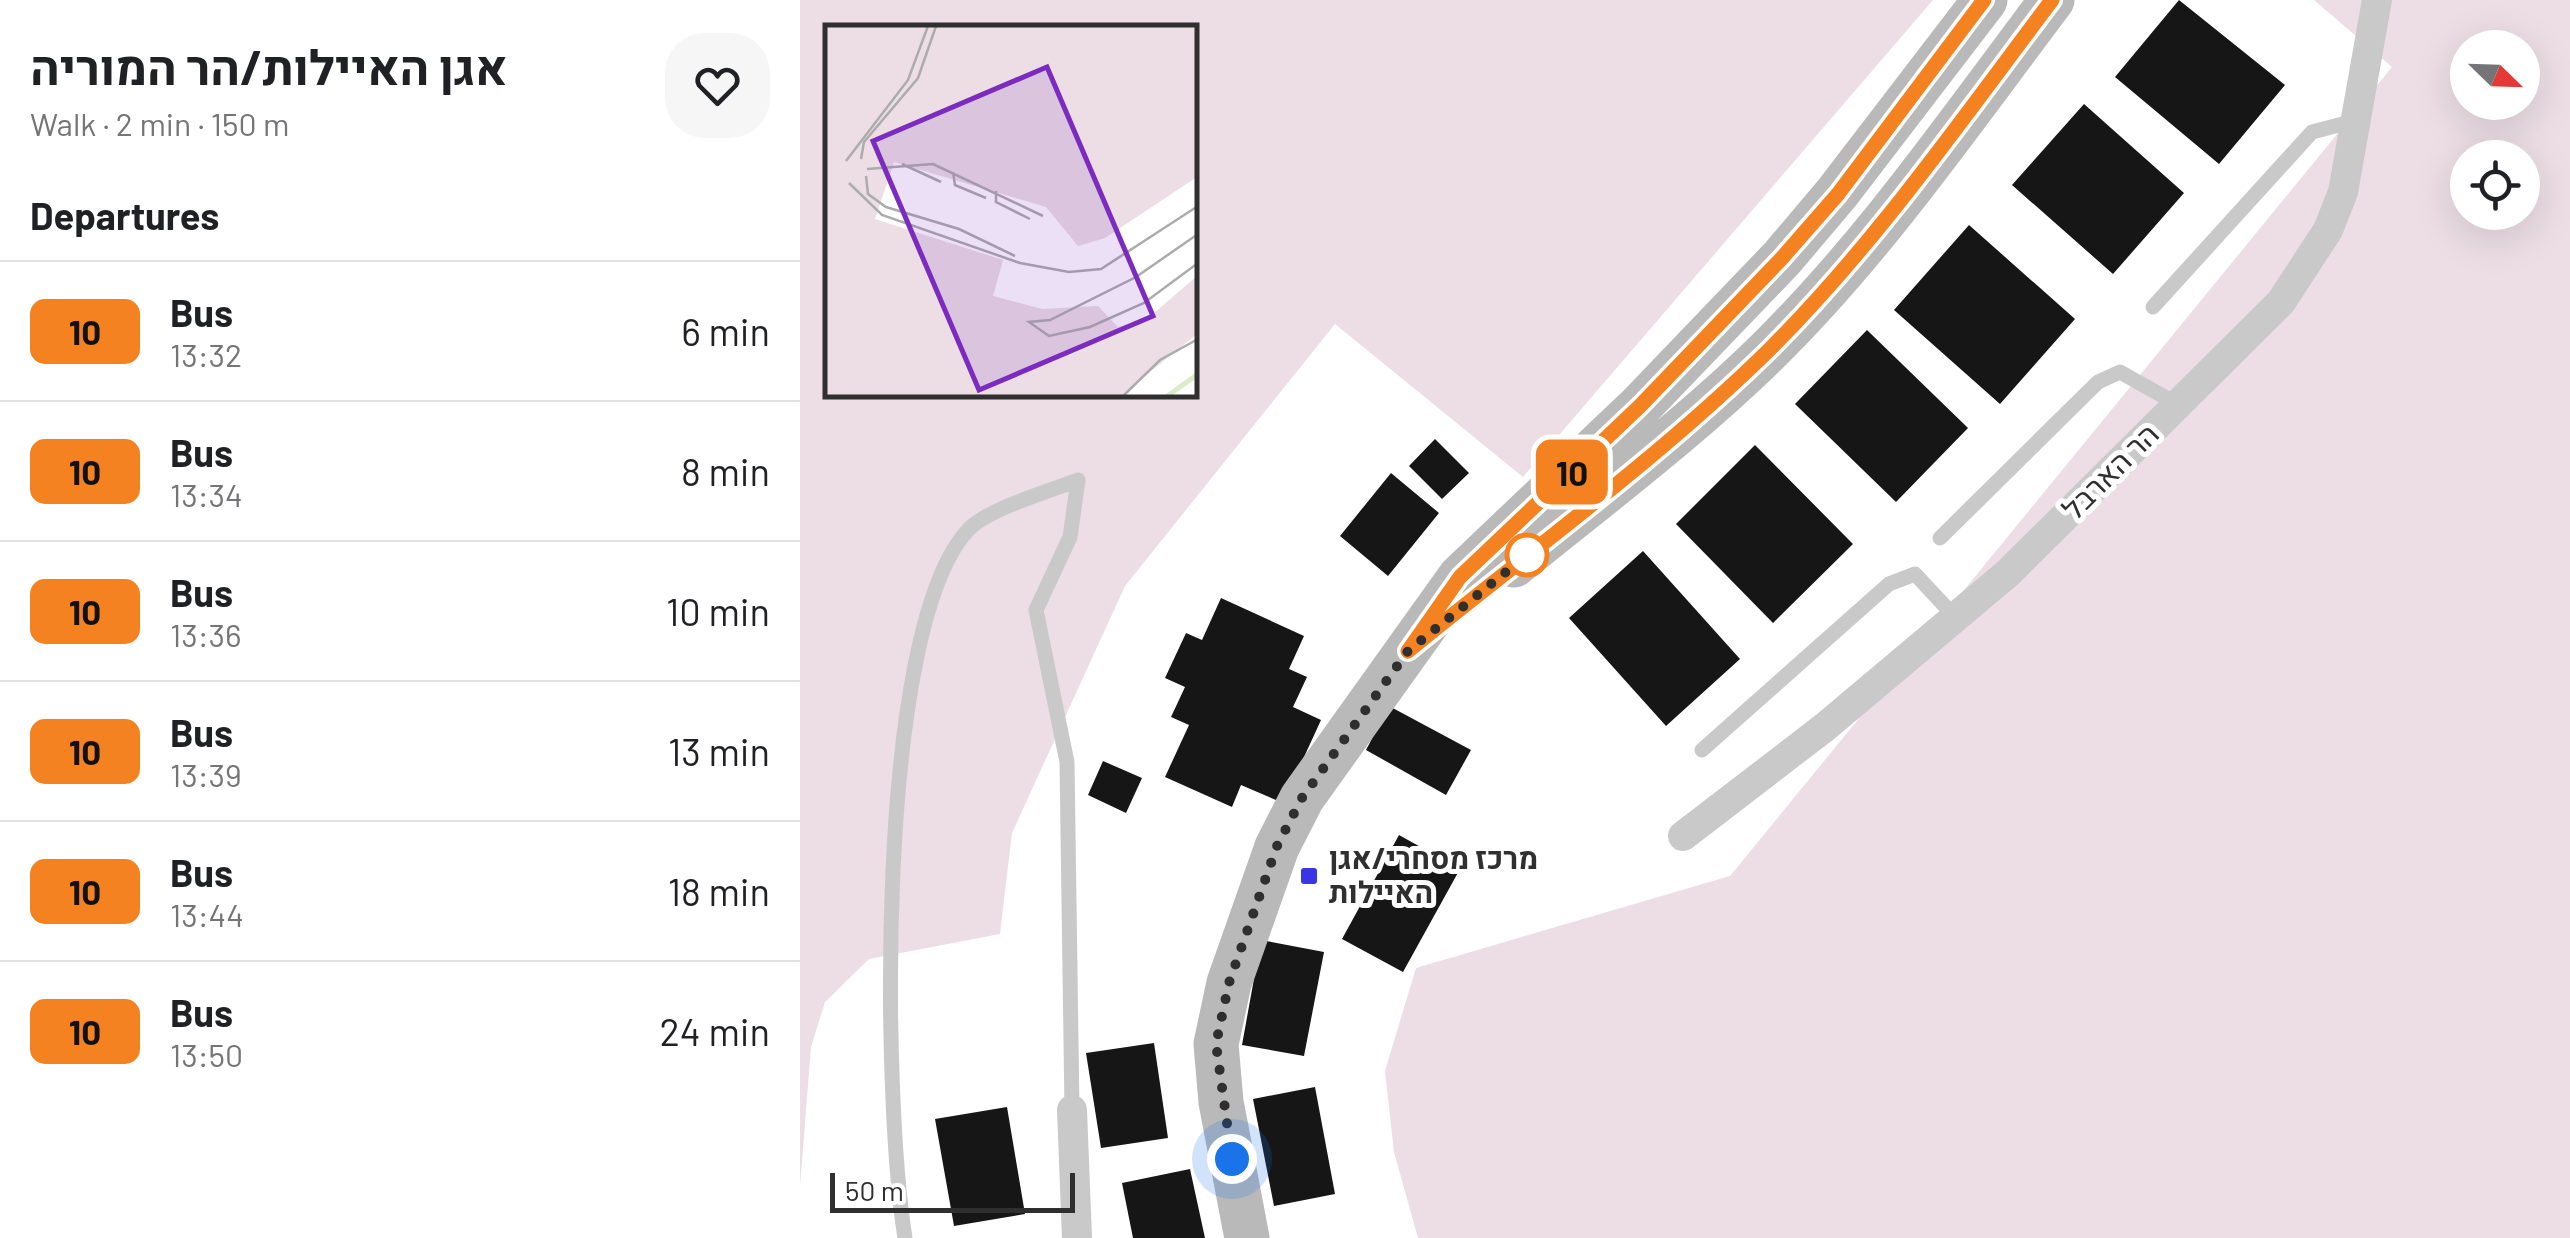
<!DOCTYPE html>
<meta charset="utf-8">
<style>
body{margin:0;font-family:Barlow,Heebo,sans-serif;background:#f6f6f6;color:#202124;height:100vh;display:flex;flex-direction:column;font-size:38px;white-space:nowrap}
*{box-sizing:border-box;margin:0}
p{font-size:32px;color:#757577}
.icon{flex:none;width:55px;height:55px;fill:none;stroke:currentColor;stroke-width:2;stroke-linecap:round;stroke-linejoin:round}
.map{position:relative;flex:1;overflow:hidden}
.sheet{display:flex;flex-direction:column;background:#fff;width:800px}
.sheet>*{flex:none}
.badge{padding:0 20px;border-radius:15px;font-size:35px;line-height:65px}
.needle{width:65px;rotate:113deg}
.tools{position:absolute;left:1650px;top:30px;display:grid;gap:20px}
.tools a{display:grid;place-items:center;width:90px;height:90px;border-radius:50%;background:#fff;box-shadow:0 10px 40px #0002;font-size:50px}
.scale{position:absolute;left:30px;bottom:25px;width:245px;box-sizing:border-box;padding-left:10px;border:5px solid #2f2f2f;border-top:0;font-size:28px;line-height:35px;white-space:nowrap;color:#2f2f2f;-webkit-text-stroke:8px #fff;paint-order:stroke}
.you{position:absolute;width:50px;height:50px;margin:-25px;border:8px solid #fff;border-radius:50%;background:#1a73e8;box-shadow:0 0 0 15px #1a73e833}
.map>.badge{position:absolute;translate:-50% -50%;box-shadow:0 0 0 5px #fff}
h2{padding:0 30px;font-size:38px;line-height:90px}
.round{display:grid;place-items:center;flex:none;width:105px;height:105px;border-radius:40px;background:#f6f6f6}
.summary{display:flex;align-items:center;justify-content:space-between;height:170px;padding:0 30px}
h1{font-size:48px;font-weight:700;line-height:75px}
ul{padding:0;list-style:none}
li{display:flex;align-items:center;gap:30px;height:140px;padding:0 30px;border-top:2px solid #e0e0e0}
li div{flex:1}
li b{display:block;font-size:38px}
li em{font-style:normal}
li .badge{min-width:110px;font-weight:700;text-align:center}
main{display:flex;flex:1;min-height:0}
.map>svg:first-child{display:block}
.green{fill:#ecdee4;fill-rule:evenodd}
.building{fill:#161616}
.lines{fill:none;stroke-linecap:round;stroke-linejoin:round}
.lane{stroke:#c9c9c9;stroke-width:15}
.street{stroke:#c9c9c9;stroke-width:30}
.secondary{stroke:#b9b9b9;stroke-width:45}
.line-casing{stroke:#fff;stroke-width:22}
.line{stroke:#f58220;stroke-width:15}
.walk{stroke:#2f2f2f;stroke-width:10;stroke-dasharray:0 18}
.stop-dot{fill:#fff;stroke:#f58220;stroke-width:5}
.poi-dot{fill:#3b34e4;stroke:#fff;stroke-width:4}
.labels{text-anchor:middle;stroke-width:10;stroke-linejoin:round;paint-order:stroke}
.street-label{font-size:30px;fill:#2f2f2f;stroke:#fff}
.poi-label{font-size:30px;font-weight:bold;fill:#2f2f2f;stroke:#fff;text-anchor:start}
.inset-river{fill:none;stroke:#dbecca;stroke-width:5}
.inset-road{fill:none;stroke:#acacac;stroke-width:2.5}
.view{fill:#7b2cbf;fill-opacity:0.15;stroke:#7b2cbf;stroke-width:5}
.inset-edge{fill:none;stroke:#2f2f2f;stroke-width:5}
</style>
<main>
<section class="sheet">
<div class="summary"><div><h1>אגן האיילות/הר המוריה</h1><p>Walk · 2 min · 150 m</p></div><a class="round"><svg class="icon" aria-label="heart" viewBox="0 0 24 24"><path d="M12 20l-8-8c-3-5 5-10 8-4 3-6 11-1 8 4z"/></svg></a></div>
<h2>Departures</h2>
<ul>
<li><span class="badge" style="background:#f58220;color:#111">10</span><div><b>Bus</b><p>13:32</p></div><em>6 min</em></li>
<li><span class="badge" style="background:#f58220;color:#111">10</span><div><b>Bus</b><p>13:34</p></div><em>8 min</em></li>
<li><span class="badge" style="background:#f58220;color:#111">10</span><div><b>Bus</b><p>13:36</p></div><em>10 min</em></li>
<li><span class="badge" style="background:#f58220;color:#111">10</span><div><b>Bus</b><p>13:39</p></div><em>13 min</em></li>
<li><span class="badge" style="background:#f58220;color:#111">10</span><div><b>Bus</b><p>13:44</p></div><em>18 min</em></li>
<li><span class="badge" style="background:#f58220;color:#111">10</span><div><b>Bus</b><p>13:50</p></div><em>24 min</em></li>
</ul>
</section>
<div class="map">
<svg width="1770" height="1238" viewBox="0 0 1770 1238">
<rect width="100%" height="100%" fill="#fff"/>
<!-- green -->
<path class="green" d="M0 0H1133L723 477 535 324 325 586 212 833 200 934 69 959 25 1002 11 1047 0 1186ZM28 28H395V395H28Z
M1514 0H1770V1238H618L594 1152 585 1071 616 968 930 876 1592 67ZM1668 48H1722V102H1668ZM1668 158H1722V212H1668Z"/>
<!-- building -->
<path class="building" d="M1379 0 1485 85 1419 164 1315 77Z
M1284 104 1384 193 1313 274 1212 185Z
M1169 225 1275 319 1200 404 1094 310Z
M1067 330 1168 428 1096 502 995 404Z
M635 439 669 473 642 499 609 466Z
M955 445 1053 544 973 623 876 524Z
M591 473 639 513 588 576 540 536Z
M843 551 940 659 866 726 769 618Z
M421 598 504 636 489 669 507 677 493 707 521 720 483 803 441 785 432 807 365 777 389 725 371 717 385 687 365 678 386 633 402 640Z
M589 706 671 750 646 795 566 750Z
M303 761 342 778 326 813 288 795Z
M599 835 660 869 603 972 542 939Z
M461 940 524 952 504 1056 442 1045Z
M354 1043 368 1138 301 1148 286 1053Z
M515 1087 535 1194 474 1206 453 1099Z
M207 1107 225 1214 154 1226 135 1119Z
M390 1169 405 1238H333L322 1183Z"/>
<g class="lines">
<!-- lane -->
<path class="lane" d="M1353 307 1512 132 1558 120
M1140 538 1298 382 1320 372 1379 405
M902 750 1089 584 1115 574 1156 618
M105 1238C83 1100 74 631 168 530 187 509 250 491 278 480L270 537 236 610 267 762 272 1110"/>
<!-- street -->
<path class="street" d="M883 836 1025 727 1208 573 1481 302 1528 230 1543 192 1577 0
M272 1110 277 1238"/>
<!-- secondary -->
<path class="secondary" d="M714 565C800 495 891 427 970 349 1076 244 1162 119 1252 0
M447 1238 421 1102 416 1044 429 983 477 847 502 798 660 577 840 406 982 258 1037 193 1185 0"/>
</g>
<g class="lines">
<!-- line casing -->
<g class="line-casing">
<path id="line" d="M1184 0 1038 194 982 258 840 406 660 577 608 651C729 552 858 459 970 349 1076 243 1162 119 1252 0"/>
</g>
<!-- line -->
<use href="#line" class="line"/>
<!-- walk -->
<path class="walk" d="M432 1159 416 1044 429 983 477 846 502 798 608 651 727 555"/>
</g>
<!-- markers -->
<circle class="stop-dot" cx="727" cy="555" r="20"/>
<rect class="poi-dot" x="499" y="866" width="20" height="20" rx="5"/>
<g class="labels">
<!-- street labels -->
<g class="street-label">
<text transform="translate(1311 472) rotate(-45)" y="10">הר הארבל</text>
</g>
<!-- poi labels -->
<g class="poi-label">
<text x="529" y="869">מרכז מסחרי/אגן<tspan x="529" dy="34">האיילות</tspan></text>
</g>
</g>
<!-- overview -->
<g transform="translate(25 25)">
<rect width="372" height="372" fill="#fff"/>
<path d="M0 1H372V152L280 213 253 221 221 182 69 137 50 194 178 235 168 271 217 284 273 281 293 302 322 294 372 251V309L294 372H0Z" fill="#ecdee4"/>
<path class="inset-river" d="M341 372 373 349"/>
<path class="inset-road" d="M36 134 39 117 93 53 111 1M21 136 83 55 103 1M77 139 116 157M42 144 108 139 218 191M128 147 130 160 161 173M41 151 43 169 61 182 134 204 190 231M24 158 57 190 195 238 244 247 276 244 373 181M171 166V177L205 194M373 209 311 252 225 295 204 297 224 311 265 302 319 278 373 238M297 372 335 335 373 314"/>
<path class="view" d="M222 42 328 291 154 365 48 116Z"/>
<rect width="372" height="372" class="inset-edge"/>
</g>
</svg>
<div class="tools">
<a><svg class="needle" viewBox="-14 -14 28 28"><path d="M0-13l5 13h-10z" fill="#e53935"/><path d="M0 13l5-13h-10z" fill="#757577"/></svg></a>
<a><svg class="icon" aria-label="locate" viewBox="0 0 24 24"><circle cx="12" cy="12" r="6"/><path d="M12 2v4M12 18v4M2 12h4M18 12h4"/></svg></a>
</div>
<div class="scale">50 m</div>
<div class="you" style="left:432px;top:1159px"></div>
<b class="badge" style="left:772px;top:472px;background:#f58220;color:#111">10</b>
</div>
</main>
